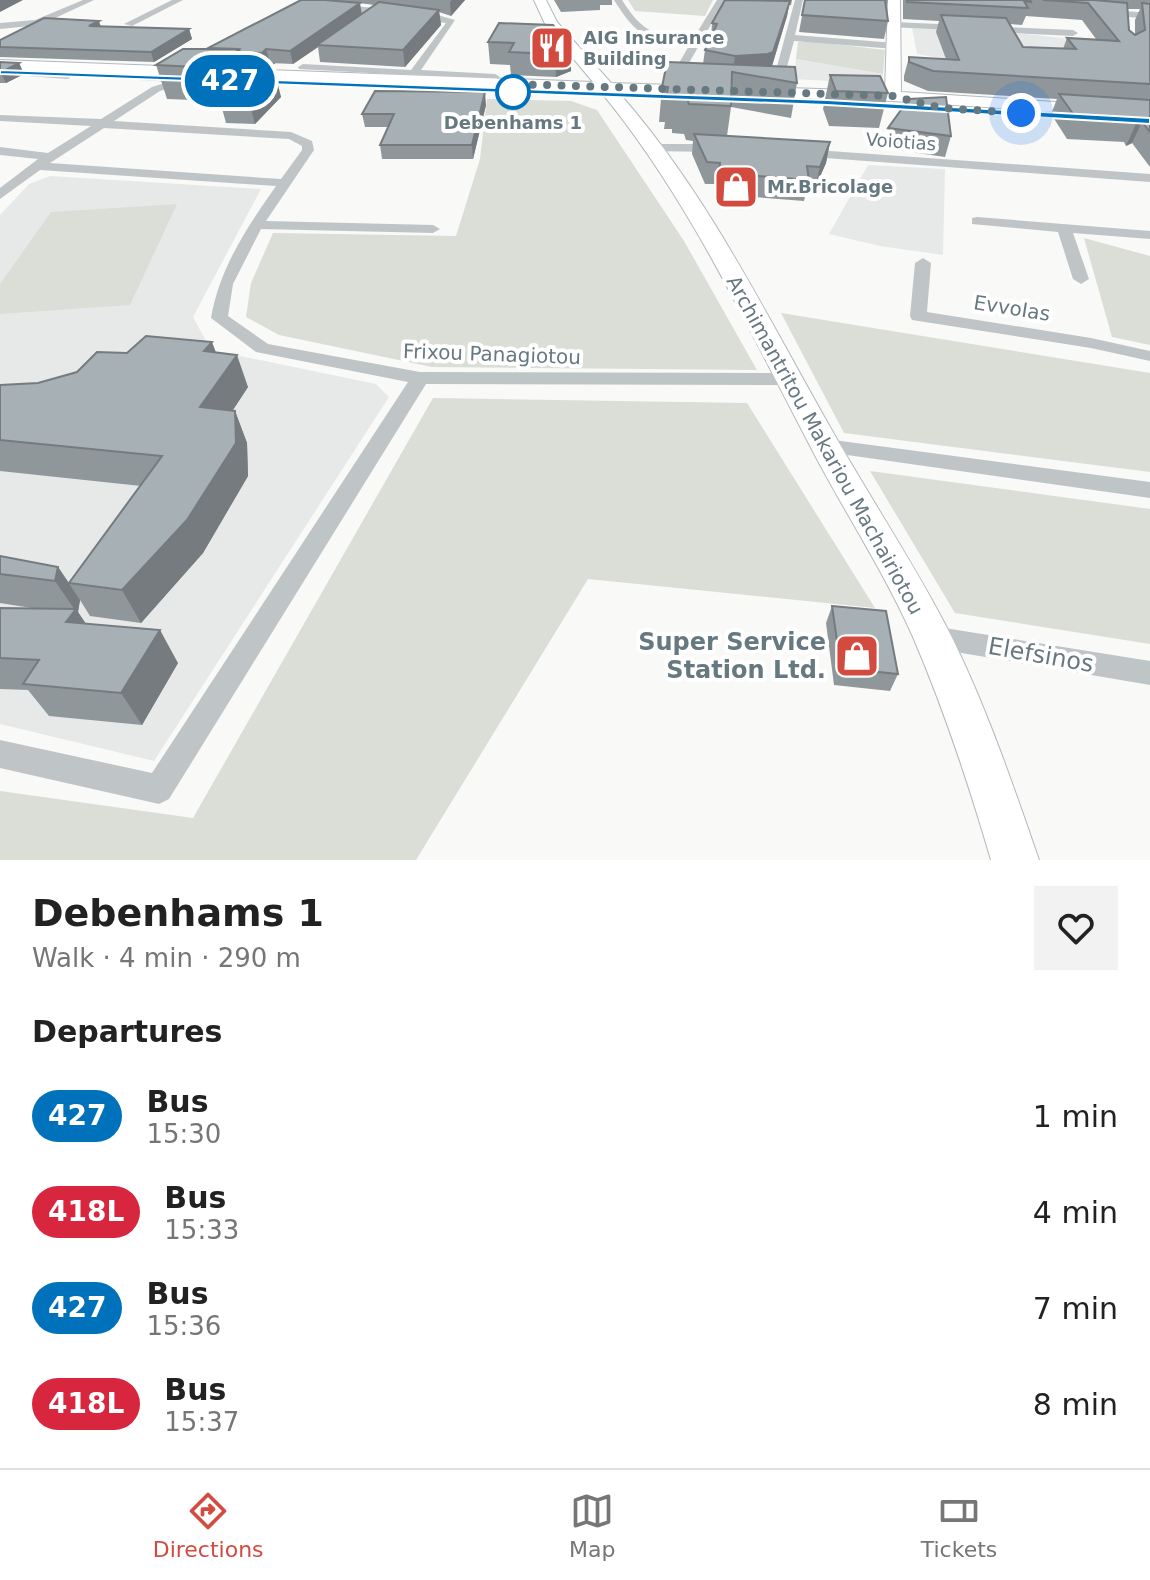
<!DOCTYPE html>
<meta charset="utf-8">
<style>
body{margin:0;font-family:"DejaVu Sans",sans-serif;background:#f2f2f2;color:#222;height:100vh;display:flex;flex-direction:column;font-size:30px;white-space:nowrap}
*{box-sizing:border-box;margin:0}
p{font-size:26px;color:#767676}
.icon{flex:none;width:44px;height:44px;fill:none;stroke:currentColor;stroke-width:2;stroke-linecap:round;stroke-linejoin:round}
.map{position:relative;height:860px;overflow:hidden}
.sheet{display:flex;flex-direction:column;background:#fff;flex:1}
.sheet>*{flex:none}
.badge{padding:0 16px;border-radius:26px;font-size:28px;line-height:52px}
.you{position:absolute;width:40px;height:40px;margin:-20px;border:6px solid #fff;border-radius:50%;background:#1a73e8;box-shadow:0 0 0 12px #1a73e833}
.map>.badge{position:absolute;translate:-50% -50%;box-shadow:0 0 0 4px #fff}
h2{padding:0 32px;font-size:30px;line-height:72px}
.round{display:grid;place-items:center;flex:none;width:84px;height:84px;border-radius:0px;background:#f2f2f2}
.headline{display:flex;align-items:center;justify-content:space-between;height:136px;padding:0 32px}
h1{font-size:38px;font-weight:600;line-height:60px}
ul{padding:0;list-style:none}
li{display:flex;align-items:center;gap:24px;height:96px;padding:0 32px}
li div{flex:1}
li b{display:block;font-size:30px}
li em{font-style:normal}
li .badge{min-width:88px;font-weight:700;text-align:center}
.tab-bar{display:flex;justify-content:space-around;align-items:center;height:112px;border-top:2px solid #e0e0e0;background:#fff;font-size:22px;color:#767676}
.tab-bar a{display:grid;justify-items:center;gap:4px}
.tab-bar .selected{color:#d34b3e}
.map>svg:first-child{display:block}
.built{fill:#e7e9e8}
.green{fill:#daded7}
.lines{fill:none;stroke-linecap:round;stroke-linejoin:round}
.river{fill:#b7c4c6;fill-rule:evenodd}
.secondary-casing{stroke:#b2b9bc;stroke-width:2}
.street{fill:#bfc5c7;fill-rule:evenodd}
.secondary{fill:#fff;fill-rule:evenodd}
.wall{fill:#90979b;fill-rule:evenodd}
.shaded-wall{fill:#757b7e}
.building{fill:#a7b0b4;stroke:#757b7e;stroke-width:2}
.line{fill:#0072bc;stroke:#fff;stroke-width:2}
.walk{stroke:#677980;stroke-width:8;stroke-dasharray:0 14.4}
.stop-dot{fill:#fff;stroke:#0072bc;stroke-width:4}
.labels{text-anchor:middle;stroke-width:8;stroke-linejoin:round;paint-order:stroke}
.far-poi-label{font-size:18px;font-weight:bold;fill:#677980;stroke:#fff;text-anchor:start}
.far-stop-label{font-size:18px;font-weight:bold;fill:#677980;stroke:#fff}
.far-street-label{font-size:18px;fill:#677980;stroke:#fff}
.street-label{font-size:20px;fill:#677980;stroke:#fff}
.near-poi-label{font-size:24px;font-weight:bold;fill:#677980;stroke:#fff;text-anchor:end}
.near-street-label{font-size:24px;fill:#677980;stroke:#fff}
</style>
<div class="map">
<svg width="1150" height="860" viewBox="0 0 1150 860">
<rect width="100%" height="100%" fill="#f9f9f8"/>
<!-- built -->
<path class="built" d="M912 28 1026 34 1090 41 1078 51 961 62 917 54Z
M796 59 883 74 882 84 793 79Z
M868 165 945 169 943 255 880 246 829 234Z
M50 176 261 189 193 317 211 350 376 384 389 397 154 761 0 724V215L29 184Z"/>
<!-- green -->
<path class="green" d="M628 0H713L705 16 635 11Z
M809 41 885 50 883 74 796 59 798 42Z
M487 99 571 101 597 110 684 241 757 370 432 367 279 335 246 317 251 283 273 233 456 236 480 159Z
M177 204 130 305 0 314V284L51 212Z
M1084 238 1150 256V345L1112 337Z
M781 313 1150 373V472L844 433Z
M433 398 747 403 875 608 588 579 416 860H0V791L193 818Z
M870 471 1150 509V644L955 613Z"/>
<g class="lines">
<!-- river -->
<path class="river" d="M21 65 68 67 78 73 68 79 14 75 11 71Z
M111 68 191 71 202 77 191 83 104 78 101 74Z"/>
<!-- secondary casing -->
<g class="secondary-casing">
<path id="secondary" d="M534 0H546L557 22 611 83 702 86 710 91 702 96 619 93C710 196 770 323 838 441 873 502 912 561 945 624 983 697 1012 782 1039 860H991C969 785 944 709 913 637 883 569 841 507 807 440 745 322 687 196 601 92L0 70V60L593 82 546 26Z
M888 0H900L901 92 1150 108V118L893 101 753 97 745 92 753 87 885 91Z"/>
</g>
<!-- street -->
<path class="street" d="M83 0H94L40 25 0 29V23L35 20Z
M172 0H183L132 26 124 24Z
M614 0H622C644 34 654 35 693 39L717 0H725L689 63 692 68 710 73V77L683 70 679 63 690 44C647 40 637 37 614 0Z
M795 0H803L795 35 895 43 900 46 895 49 794 41 785 74 758 81V77L776 70Z
M335 4 434 14 455 20 421 70 495 74 500 77 495 80 299 69 298 67 303 64 411 70 446 23 332 9Z
M1100 9 1150 13V19L1097 14Z
M893 22 1073 30 1078 33 1073 36 890 27Z
M187 76 192 79 191 81 160 91 114 121 291 132 312 141 314 150 266 221 433 225 440 229 433 233 261 229 233 284 228 316 268 344 420 372 791 373 800 379 791 385 426 384 169 799 159 804 0 768V740L152 773 408 382 256 352 211 318C220 267 246 229 276 186L40 170 0 199V188L38 159 0 155V147L48 153 91 126 0 121V115L101 119 152 87ZM104 128 289 139 302 146V150L281 179 50 163Z
M650 144H718L724 148 718 152 646 151V145Z
M802 149 1150 174V182L798 156 796 153Z
M977 217 1150 231V239L1073 233 1089 279 1081 284 1073 279 1058 232 972 224V218Z
M923 258 931 263 927 312 1091 338 1150 351V361L1091 348 912 320 910 316 915 263Z
M826 439 1150 482V498L819 451 816 446 819 441Z
M932 626 1150 661V685L932 648 923 645 919 637 923 629Z"/>
<!-- secondary -->
<use href="#secondary" class="secondary"/>
</g>
<!-- wall -->
<path class="wall" d="M333 0H465L451 16 439 12 441 25 405 67 320 62 318 47 293 64 270 63 269 64 281 97 255 124 226 123 220 101 167 99 156 65 208 49 362 14 375 5Z
M554 0H612V5H600V10L561 12Z
M725 0H792L791 5H789L787 16 772 66 797 83 791 118 731 107 727 136 830 142 826 163 815 188H807L804 201 716 194 717 184H705L692 154 693 141 686 140 684 134 672 133V129H664L665 122H659L662 87 703 64 705 50 711 38 712 23Z
M805 0H888L886 8 888 21 884 39 799 32Z
M903 0H1150V167L1132 143 1126 146 1124 142 1067 139 1051 114 1057 99 928 91 904 81V76L909 57 946 59 936 32 939 21 903 19ZM1127 9H1140L1135 20V35L1129 30ZM1026 16 1082 20 1096 39 1067 38 1063 49 1023 47 1010 24 1022 25Z
M553 25 571 71 556 77 511 75 510 65 490 64 488 42Z
M101 26 189 29 192 39 154 62 0 57V40Z
M0 62 19 63 24 74 6 83H0Z
M830 75 888 93 879 128 829 126 823 109Z
M486 105 473 159H382L380 145 388 127H365L362 114Z
M888 128 951 136 945 157 883 148Z
M216 352 248 387 233 410 235 411 247 443 248 476 203 553 141 623 90 616 80 600 78 612 86 624 178 663 142 725 49 716 28 690 0 689V608L38 609 0 603V556L58 567 69 583 141 486 0 471V385L38 383 77 372 127 353Z
M832 606 898 674 890 691 834 685 826 623Z"/>
<!-- shaded-wall -->
<path class="shaded-wall" d="M0 0H23L0 12Z
M452 0H465L451 16 450 2Z
M790 1 787 16 771 69 733 73 735 56Z
M360 3 362 15 317 45 318 47 293 64 290 51Z
M439 10 441 25 405 67 403 50Z
M99 21 102 30 89 26Z
M189 29 192 39 154 62 151 52Z
M571 48V71L556 77 555 54Z
M239 49 248 82 221 88 216 68Z
M266 49 270 63 265 66 262 53Z
M19 63 24 74 6 83 1 73Z
M273 64 281 97 255 124 246 89Z
M485 92 486 105 473 159 472 145Z
M1142 122 1132 143 1126 146 1136 124Z
M830 142 826 163 815 188 820 167Z
M212 342 224 374 237 355 248 387 213 440 200 407 204 351Z
M235 411 247 443 248 476 203 553 141 623 122 590Z
M58 567 80 600 78 612 98 642 66 622 75 610 55 581Z
M160 630 178 663 142 725 121 693Z"/>
<!-- building -->
<path class="building" d="M301 0H325L360 3 290 51 266 49 262 53 240 52 239 49 208 48Z
M725 0 790 1 773 52 768 54 735 56 705 50 717 24 712 23Z
M805 0H885L888 21 802 15Z
M907 0H1030L1031 2 1024 1 1028 8 907 2Z
M1043 0H1094L1127 3 1129 30 1135 35 1145 30 1142 3 1150 4V84L933 71 909 62V57L959 60 941 15 1006 18 1023 47 1076 49 1067 38 1119 41 1088 3Z
M379 2 439 10 403 50 317 45Z
M44 18 99 21 89 26 189 29 151 52 0 47V40Z
M499 23 553 25 571 48 555 54 509 52 514 43 488 42Z
M183 49H239L216 68 156 65Z
M0 62 19 63 0 73Z
M667 62 795 67 797 83 732 72 731 106 689 104 687 99 675 98V94H667L668 87H662Z
M246 63 273 64 246 89 217 88Z
M830 75 880 76 888 93 836 91Z
M375 91 485 92 472 145H380L394 114H362Z
M1059 94 1150 100V132L1142 122 1136 124 1134 121 1076 118Z
M946 97 951 136 888 128 909 99Z
M694 134 830 142 820 167 807 166 809 180 719 173 720 163 707 162Z
M146 336 212 342 204 351 237 355 200 407 235 411 236 443 187 520 122 590 69 583 162 456 0 440V385L38 383 77 372 97 352 127 353Z
M0 556 58 567 55 581 0 574Z
M832 606 886 611 898 674 841 668Z
M0 608 76 609 66 622 160 630 121 693 23 684 39 660 0 658Z"/>
<!-- line -->
<path class="line" d="M0 70 827 100 1150 118V124L827 105 0 74Z"/>
<g class="lines">
<!-- walk -->
<path class="walk" d="M513 92 512 84 893 96 941 108 1021 113"/>
</g>
<!-- icons -->
<defs>
<g id="restaurant-square" transform="scale(2.3)"><rect x="-9" y="-9" width="18" height="18" rx="4" fill="#d34b3e" stroke="#fff"/><path d="M-5-6h1v4h1v-4h1v4h1v-4h1v5L-1.5 .5V6h-2V.5L-5-1ZM5-6V6H3V1.5H1.5Q1.5-4 5-6Z" fill="#fff"/></g>
<g id="shop-square" transform="scale(2.3)"><rect x="-9" y="-9" width="18" height="18" rx="4" fill="#d34b3e" stroke="#fff"/><path d="M-5-2.5h2.3a2.7 3.5 0 0 1 5.4 0H5L5.5 6h-11ZM-1.5-2.5h3a1.5 2.3 0 0 0-3 0Z" fill="#fff"/></g>
</defs>
<g fill-rule="evenodd">
<use href="#restaurant-square" x="552" y="48"/>
<use href="#shop-square" x="736" y="187"/>
<use href="#shop-square" x="857" y="656"/>
</g>
<!-- markers -->
<circle class="stop-dot" cx="513" cy="92" r="16"/>
<g class="labels">
<!-- far-poi labels -->
<g class="far-poi-label">
<text x="583" y="44">AIG Insurance<tspan x="583" dy="21">Building</tspan></text>
<text x="767" y="193">Mr.Bricolage</text>
</g>
<!-- far-stop labels -->
<g class="far-stop-label">
<text x="513" y="129">Debenhams 1</text>
</g>
<!-- far-street labels -->
<g class="far-street-label">
<text transform="translate(901 142) rotate(4)" y="6">Voiotias</text>
</g>
<!-- street labels -->
<g class="street-label">
<text transform="translate(1012 308) rotate(9)" y="7">EvvoIas</text>
<text transform="translate(492 354) rotate(2)" y="7">Frixou Panagiotou</text>
<text transform="translate(825 445) rotate(61)" y="7">Archimantritou Makariou Machairiotou</text>
</g>
<!-- near-poi labels -->
<g class="near-poi-label">
<text x="826" y="650">Super Service<tspan x="826" dy="28">Station Ltd.</tspan></text>
</g>
<!-- near-street labels -->
<g class="near-street-label">
<text transform="translate(1041 655) rotate(10)" y="8">Elefsinos</text>
</g>
</g>
</svg>
<div class="you" style="left:1021px;top:113px"></div>
<b class="badge" style="left:230px;top:81px;background:#0072bc;color:#fff">427</b>
</div>
<section class="sheet">
<div class="headline"><div><h1>Debenhams 1</h1><p>Walk · 4 min · 290 m</p></div><a class="round"><svg class="icon" aria-label="heart" viewBox="0 0 24 24"><path d="M12 20l-8-8c-3-5 5-10 8-4 3-6 11-1 8 4z"/></svg></a></div>
<h2>Departures</h2>
<ul>
<li><span class="badge" style="background:#0072bc;color:#fff">427</span><div><b>Bus</b><p>15:30</p></div><em>1 min</em></li>
<li><span class="badge" style="background:#d7263d;color:#fff">418L</span><div><b>Bus</b><p>15:33</p></div><em>4 min</em></li>
<li><span class="badge" style="background:#0072bc;color:#fff">427</span><div><b>Bus</b><p>15:36</p></div><em>7 min</em></li>
<li><span class="badge" style="background:#d7263d;color:#fff">418L</span><div><b>Bus</b><p>15:37</p></div><em>8 min</em></li>
</ul>
</section>
<nav class="tab-bar">
<a class="selected"><svg class="icon" aria-label="directions" viewBox="0 0 24 24"><path d="M12 3l9 9-9 9-9-9zM9 14v-3h6M13 9l2 2-2 2"/></svg>Directions</a>
<a><svg class="icon" aria-label="map" viewBox="0 0 24 24"><path d="M3 6l6-2 6 2 6-2v14l-6 2-6-2-6 2zM9 4v14M15 6v14"/></svg>Map</a>
<a><svg class="icon" aria-label="tickets" viewBox="0 0 24 24"><path d="M3 7h18v10H3zM15 7v10"/></svg>Tickets</a>
</nav>
